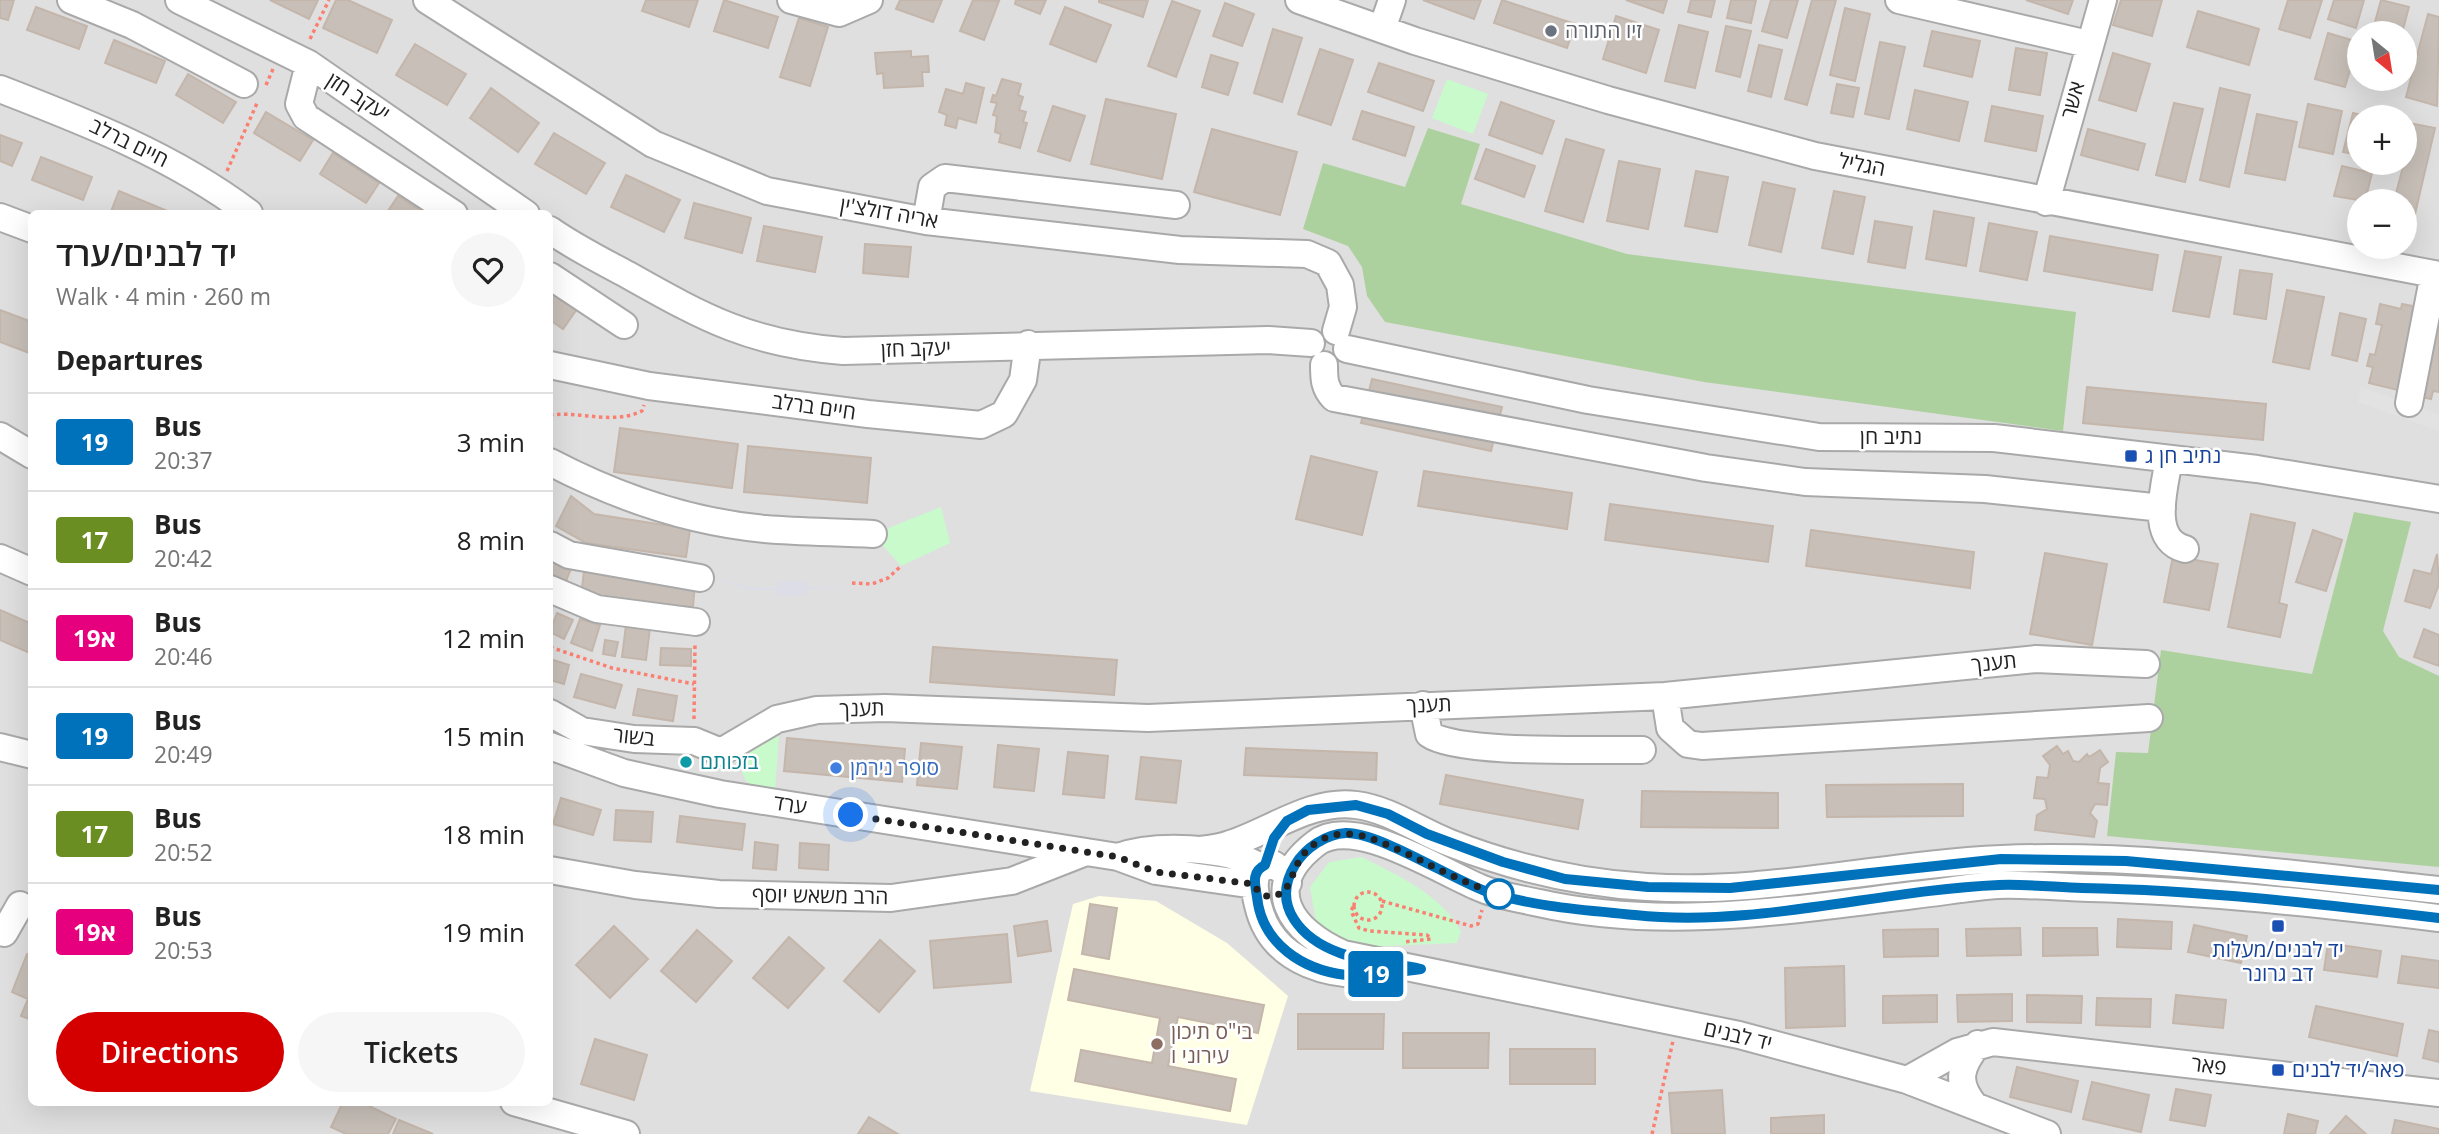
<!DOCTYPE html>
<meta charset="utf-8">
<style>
body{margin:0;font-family:"Open Sans",Heebo,sans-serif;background:#f6f6f6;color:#222;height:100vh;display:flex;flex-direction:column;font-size:26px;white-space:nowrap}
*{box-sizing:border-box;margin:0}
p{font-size:23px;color:#767676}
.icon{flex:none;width:38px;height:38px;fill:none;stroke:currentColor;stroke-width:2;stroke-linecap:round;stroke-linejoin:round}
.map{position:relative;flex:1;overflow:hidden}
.panel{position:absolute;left:28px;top:210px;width:525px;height:896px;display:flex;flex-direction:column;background:#fff;border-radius:10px;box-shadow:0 7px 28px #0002}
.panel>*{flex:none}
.badge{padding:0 14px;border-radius:5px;font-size:24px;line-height:46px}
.needle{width:46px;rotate:150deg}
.buttons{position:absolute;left:2347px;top:21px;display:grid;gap:14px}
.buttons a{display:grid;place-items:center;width:70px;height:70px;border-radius:50%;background:#fff;box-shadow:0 7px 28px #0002;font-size:35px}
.you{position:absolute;width:35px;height:35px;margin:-18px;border:5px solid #fff;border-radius:50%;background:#1a73e8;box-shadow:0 0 0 10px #1a73e833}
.map>.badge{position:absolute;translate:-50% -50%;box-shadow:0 0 0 4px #fff}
h2{padding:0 28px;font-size:26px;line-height:63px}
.round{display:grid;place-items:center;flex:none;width:74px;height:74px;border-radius:37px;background:#f6f6f6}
.headline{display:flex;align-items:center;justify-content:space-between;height:119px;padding:0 28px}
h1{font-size:33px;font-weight:600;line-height:52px}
.action{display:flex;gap:14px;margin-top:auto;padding:14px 28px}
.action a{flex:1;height:80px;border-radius:42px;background:#d40000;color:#fff;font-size:28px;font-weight:600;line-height:80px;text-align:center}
.action a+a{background:#f6f6f6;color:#222}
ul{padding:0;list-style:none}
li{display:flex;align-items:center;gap:21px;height:98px;padding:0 28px;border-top:2px solid #e0e0e0}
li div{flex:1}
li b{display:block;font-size:26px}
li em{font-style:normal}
li .badge{min-width:77px;font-weight:700;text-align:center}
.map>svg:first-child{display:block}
.residential{fill:#e0dfdf;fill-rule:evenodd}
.education{fill:#ffffe5}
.forest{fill:#add19e}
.park{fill:#c8facc}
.parking{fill:#e2e2e2}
.plaza{fill:#dddde8}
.building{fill:#c7bfb8;stroke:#c4b6ab;stroke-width:2}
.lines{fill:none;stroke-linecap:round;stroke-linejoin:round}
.minor-casing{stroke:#a9a9a9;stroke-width:30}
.path{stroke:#fa8072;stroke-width:3.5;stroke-dasharray:3.5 3.5;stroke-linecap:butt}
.minor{stroke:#fff;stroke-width:26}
.line-casing{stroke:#fff;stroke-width:16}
.line{stroke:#0072bc;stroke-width:10}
.walk{stroke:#222;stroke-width:7;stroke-dasharray:0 12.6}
.worship-dot{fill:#6b7280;stroke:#fff;stroke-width:2.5}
.transit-dot{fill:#1a4fb4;stroke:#fff;stroke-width:2.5}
.culture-dot{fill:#0f9aa8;stroke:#fff;stroke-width:2.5}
.shop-dot{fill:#3f7fe0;stroke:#fff;stroke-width:2.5}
.stop-dot{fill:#fff;stroke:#0072bc;stroke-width:3.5}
.education-dot{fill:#8d6e63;stroke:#fff;stroke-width:2.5}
.labels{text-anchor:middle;stroke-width:5;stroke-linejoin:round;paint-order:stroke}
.worship-label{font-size:21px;fill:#5b616d;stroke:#fff;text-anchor:start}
.street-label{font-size:21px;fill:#222;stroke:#fff}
.transit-label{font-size:21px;fill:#164399;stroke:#fff;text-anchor:start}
.culture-label{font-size:21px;fill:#0d838f;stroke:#fff;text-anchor:start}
.shop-label{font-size:21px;fill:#366cbe;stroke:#fff;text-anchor:start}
.education-label{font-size:21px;fill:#785e54;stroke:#fff;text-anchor:start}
</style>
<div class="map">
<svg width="2439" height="1134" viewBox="0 0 2439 1134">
<rect width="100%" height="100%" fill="#f2efe9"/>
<!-- residential -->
<path class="residential" d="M0 0H2439V1134H0ZM2359 33H2404V79H2359ZM2359 117H2404V163H2359ZM2359 201H2404V247H2359ZM32 214H550V1102H32Z"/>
<!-- education -->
<path class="education" d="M1099 896 1156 901 1227 943 1288 996 1247 1125 1030 1091 1073 904Z"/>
<!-- forest -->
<path class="forest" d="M1428 128 1480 144 1461 204 1627 254 2076 312 2063 431 1704 382 1385 322 1367 296 1362 267 1348 246 1303 229 1323 163 1405 187Z
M2354 512 2411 522 2383 631 2399 657 2439 676V867L2107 836 2116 752 2148 753 2161 650 2312 674Z"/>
<!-- park -->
<path class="park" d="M1447 79 1488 94 1473 134 1432 118Z
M941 507 950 543 901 566 873 534Z
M779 736 775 791C750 789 739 782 742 756L760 741Z
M1362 857C1400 877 1439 893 1461 931L1457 943 1365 947 1325 938 1316 923 1310 887 1329 862Z"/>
<!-- parking -->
<path class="parking" d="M2361 387 2439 414V431L2358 402Z"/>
<!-- plaza -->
<path class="plaza" d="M700 575 752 587 777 588 778 581H806L807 587 852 586 806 590 805 596H777V590H751Z"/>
<!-- building -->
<path class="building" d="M0 0H14L8 20 0 18Z
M270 0H318L309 19Z
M336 0H348L392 20 377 53 323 28Z
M646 0H698L689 27 642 11Z
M724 0 778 17 768 48 714 31Z
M900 0H942L933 22 896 9Z
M973 0 999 1 984 40 960 31Z
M1016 0H1046L1040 14 1015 4Z
M1099 0H1148L1143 17 1099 2Z
M1423 0H1481L1474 19Z
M1502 0 1575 24 1567 48 1494 23Z
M1626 0H1667L1663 13Z
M1691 0H1715L1711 17 1688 12Z
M1731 0H1756L1751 23 1727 18Z
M1771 0H1798L1787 38 1762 31Z
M1812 0H1836L1807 105 1785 99Z
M2026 0H2073L2068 14Z
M2121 0H2162L2152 36 2113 25Z
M2288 0H2322L2310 38 2279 29Z
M2334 0H2364L2356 28 2328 19Z
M2381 0 2409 7 2402 33H2372Z
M1172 1 1200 11 1176 77 1148 66Z
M1225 3 1254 14 1242 46 1213 36Z
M36 7 87 26 79 49 27 30Z
M1065 7 1111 25 1096 62 1050 44Z
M1845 8 1870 14 1855 81 1830 75Z
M2198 11 2259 29 2249 65 2187 47Z
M2428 14 2439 17 2437 106 2406 97Z
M1616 16 1659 30 1646 73 1603 59Z
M799 18 828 27 810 86 780 77Z
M1679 25 1708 32 1695 88 1665 81Z
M1726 26 1751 31 1740 77 1716 71Z
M1273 29 1302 38 1282 102 1254 93Z
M1932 31 1980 41 1972 77 1924 66Z
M2328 33 2358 42 2345 87 2315 79Z
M114 40 165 61 156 83 105 63Z
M1880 42 1905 47 1889 119 1865 114Z
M415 44 466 74 447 105 396 75Z
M1759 45 1782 50 1771 97 1748 91Z
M2016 48 2047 53 2040 95 2009 90Z
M1320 49 1353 60 1331 125 1298 114Z
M911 51V57L928 56 929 72H922L923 86 884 88 883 73 877 74 875 53Z
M2113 53 2150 64 2136 111 2099 100Z
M1211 55 1238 63 1228 95 1202 87Z
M1379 63 1434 81 1423 111 1368 92Z
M188 74 236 102 223 123 176 95Z
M1002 79 1021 84 1018 95 1023 97 1019 110 1026 112 1023 122 1027 123 1020 148 999 142 1001 134 995 132 997 116 993 115 997 103 991 102 993 95 996 96Z
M966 83 984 88 976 123 958 118 956 128 945 125 947 115 939 112 946 89 963 94Z
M1837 84 1859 88 1853 117 1831 113Z
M491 88 539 123 518 152 470 118Z
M2220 88 2250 95 2229 187 2200 180Z
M1915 90 1968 102 1959 141 1907 129Z
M1106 99 1176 114 1162 179 1091 164Z
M1501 102 1554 121 1542 154 1489 135Z
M2174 103 2203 109 2185 182 2156 175Z
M2308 104 2342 111 2333 154 2299 147Z
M1053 106 1085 116 1070 161 1038 151Z
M1992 106 2043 116 2036 151 1985 141Z
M1362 111 1414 127 1405 156 1353 139Z
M266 112 313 140 300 161 254 133Z
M2353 113 2371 117H2359V155L2343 152Z
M2257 114 2297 122 2285 180 2245 173Z
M2404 122 2435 128 2415 214 2404 212V201H2394L2404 163Z
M1212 129 1297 152 1280 215 1194 192Z
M2088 129 2145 144 2138 170 2081 155Z
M554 133 605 163 586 194 535 164Z
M0 135 22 143 12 166 0 161Z
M1566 139 1604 150 1583 222 1545 211Z
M1486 149 1535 166 1524 197 1475 179Z
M333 153 379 183 366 203 320 174Z
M41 157 92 177 83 200 32 180Z
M1619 161 1660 169 1648 229 1607 221Z
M2342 166 2372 173 2365 201 2334 196Z
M1696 171 1728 177 1717 232 1685 226Z
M626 175 680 200 664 232 611 207Z
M1763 182 1795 189 1781 252 1749 245Z
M119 191 170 212 169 214H110Z
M1834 191 1865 197 1853 254 1822 248Z
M398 196 425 214H386Z
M694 203 751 218 742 253 685 238Z
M1934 211 1974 218 1966 266 1926 259Z
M1875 221 1912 227 1905 268 1868 262Z
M1989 223 2037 232 2027 280 1980 271Z
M764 226 822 237 815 272 757 261Z
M2050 236 2158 255 2152 290 2044 271Z
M865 244 911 247 908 277 863 273Z
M2185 251 2221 257 2209 317 2173 311Z
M2240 270 2272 274 2266 319 2234 314Z
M2287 290 2324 297 2309 369 2273 362Z
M550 291 577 309 563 329 550 320Z
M2380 304 2401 309 2402 304 2413 306 2412 312 2422 314 2413 325 2398 390 2369 383 2373 367 2367 366 2370 354 2375 355 2382 325 2376 324Z
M0 310 32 322V354L0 342Z
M2439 311V392L2433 391 2431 399 2417 396Z
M2340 313 2366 319 2357 361 2332 355Z
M1372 379 1502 407 1491 451 1361 423Z
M2087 387 2266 404 2263 440 2083 423Z
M620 428 738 444 732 488 614 472Z
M748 446 871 458 867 503 744 492Z
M1311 456 1377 472 1362 535 1296 519Z
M1424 471 1572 493 1567 529 1418 506Z
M571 496 594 514 690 529 686 557 586 543 556 526Z
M1610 504 1773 526 1768 562 1605 540Z
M2251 514 2295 523 2279 603 2287 605 2280 637 2228 627Z
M1811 530 1974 552 1970 588 1806 566Z
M2313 530 2342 540 2326 591 2296 582Z
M2045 553 2107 564 2092 645 2030 634Z
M2437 554 2439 584 2430 608 2405 601 2414 570 2431 574Z
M550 556 572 566 564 586 550 580Z
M2173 556 2218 564 2209 610 2164 602Z
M584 571 695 582 693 607 581 596Z
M0 610 32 624V654L0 640Z
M557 613 573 620 564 639 550 632Z
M580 619 600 625 592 651 571 643Z
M626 625 650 628 646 660 622 657Z
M2424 629 2439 635V666L2414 657Z
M605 640 618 642 615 656 603 654Z
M933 647 1117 660 1114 695 930 682Z
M661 648 691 649V666L660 665Z
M550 659 569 665 564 684 550 680Z
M581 674 622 685 615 708 574 697Z
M638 689 677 696 673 721 633 715Z
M787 738 905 749 902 782 784 771Z
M921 743 962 747 957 789 917 785Z
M998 745 1039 749 1034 791 994 787Z
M2057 746 2063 754 2068 751 2073 761 2079 762 2087 754 2089 757 2100 750 2108 762 2100 768 2098 783 2109 784 2107 805 2095 804 2090 813 2097 821 2094 837 2035 830 2037 815 2047 809 2045 799 2034 798 2037 777 2048 778 2050 765 2043 756Z
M1246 748 1377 753 1376 780 1244 775Z
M1068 752 1108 756 1104 798 1063 794Z
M1141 757 1181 761 1176 803 1136 799Z
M1446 775 1583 800 1578 829 1440 804Z
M1963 784V816L1827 817 1826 785Z
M1642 791 1778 793V828L1641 827Z
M561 798 601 810 593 835 553 824Z
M616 810 653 812 651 842 614 840Z
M680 816 745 824 742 850 677 842Z
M755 842 778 845 776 870 753 868Z
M800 843 829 845 828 870 799 868Z
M1090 904 1117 908 1109 959 1082 954Z
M2118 919 2172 922 2171 949 2117 947Z
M1047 921 1051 951 1018 956 1014 926Z
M2194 925 2247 936 2241 963 2188 952Z
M614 926 648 959 610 998 576 965Z
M2020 928 2021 955 1967 956 1966 929Z
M2043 928H2097L2098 955 2043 956Z
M1938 929V956L1884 957 1883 930Z
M697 930 732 961 696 1002 661 971Z
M1007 934 1011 982 934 988 930 941Z
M789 937 824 968 788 1008 753 978Z
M880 940 915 971 879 1012 844 981Z
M2328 943 2381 951 2377 977 2324 970Z
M27 954 32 956V1020L21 1016 28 999 12 992Z
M2402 956 2439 961V988L2398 983Z
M1844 966 1845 1026 1786 1028 1785 968Z
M1074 969 1264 1005 1258 1033 1178 1017 1168 1066 1236 1079 1230 1111 1075 1081 1081 1050 1152 1063 1160 1018 1068 1000Z
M2012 994V1021L1958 1022 1957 995Z
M1937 995V1022L1883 1023V996Z
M2027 995 2082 996 2081 1023 2027 1022Z
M2176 995 2226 1000 2223 1028 2173 1023Z
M2097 998 2151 999 2150 1027 2096 1025Z
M2316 1006 2403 1024 2397 1056 2309 1037Z
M1298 1014H1384L1383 1049H1298Z
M2429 1030 2439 1032V1062L2423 1058Z
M1403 1033H1489L1488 1068H1403Z
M595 1039 647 1055 634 1100 581 1084Z
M1510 1049H1595V1084H1510Z
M2017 1067 2078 1081 2071 1112 2010 1097Z
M2092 1082 2149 1095 2141 1132 2083 1119Z
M2176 1089 2211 1095 2205 1126 2170 1120Z
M1722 1090 1725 1134H1672L1669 1093Z
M343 1102H361L396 1119 388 1134H346L331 1127Z
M2288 1114 2318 1121 2315 1134H2284Z
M1824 1115V1134H1771V1118Z
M2346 1116 2366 1134H2330Z
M869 1117 898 1134H858Z
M399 1120 433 1134H393Z
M2395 1120 2439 1129V1134H2392Z"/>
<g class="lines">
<!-- minor casing -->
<g class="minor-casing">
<path id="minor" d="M71 0 132 25 244 84
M179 0 309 64 526 214
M427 0 653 144 767 191 926 221 1180 250 1307 254 1328 263 1340 285 1343 307 1336 331
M791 0 839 13 869 0
M1299 0 1415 41 1608 100 1815 156 2439 275
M1899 0 2088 44
M1382 29 1392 0
M309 64 299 104 306 117 454 214
M0 89C88 123 173 156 249 213
M2046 202 2103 0
M0 217 32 229
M926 221 932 187 945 178 1176 205
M550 230C574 247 602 261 628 275 706 319 752 344 843 351L1268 340 1311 343
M550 276 624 325
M1347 349 1588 400 1819 437 1994 438 2257 469 2439 499
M550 365 649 386 868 414 981 425 1004 414 1023 380 1028 344
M1324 365C1324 378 1324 388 1334 398L1706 468 1805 482 1985 489 2162 508
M2409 403 2434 274
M0 436 32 455
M2169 459C2165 486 2148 539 2185 549
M550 462C617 497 690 522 765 529 801 532 837 532 873 534
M550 545 569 555 700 578
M0 558 32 572
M550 589 597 609 696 622
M1665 696 1670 728 1688 744 1702 746 2149 718
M1423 705 1429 734C1458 755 1599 749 1642 750
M550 713 582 731 634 739 694 741 721 752
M550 746 624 773 720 794 1118 857 1156 871 1254 885
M0 747 32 755
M721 752 777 719 817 710 885 708 1148 718 1665 696 2036 659 2146 664
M1199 850C1209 849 1220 848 1230 844 1271 831 1311 799 1356 805 1389 809 1419 831 1450 843 1514 868 1578 883 1647 887 1766 895 1883 864 2002 859 2144 853 2297 875 2439 890
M1118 857C1154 844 1227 846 1260 867
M550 870 635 885 719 894 891 898 1012 881 1086 852
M1288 883 1286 873 1273 864 1259 869C1252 880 1255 893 1258 905 1272 965 1334 979 1388 973
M0 932 4 933 20 905
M1907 1080 1957 1052 1993 1042 2439 1093
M514 1102 626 1134
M1975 1106C1955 1082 1960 1067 1978 1044
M2047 1134 1907 1080 1739 1035 1343 954C1291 931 1259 888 1315 844 1353 813 1442 873 1483 889 1500 896 1521 899 1539 903 1663 931 1790 910 1914 895 1942 892 1970 887 1998 885 2028 884 2059 887 2089 888 2206 891 2323 904 2439 918"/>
</g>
<!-- path -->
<path class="path" d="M310 39 329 0
M266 85 273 69
M227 171 258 101
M550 415C581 411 613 425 642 411L644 405
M852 583 872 584 888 578 901 566
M550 647 612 668 694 684
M694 719 695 643
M1354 906a14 14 0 1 1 28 0a14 14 0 1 1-28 0Z
M1382 901 1471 926 1478 924 1482 910
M1353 907 1351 911 1359 928 1369 931 1427 935 1431 939 1403 942
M1652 1134 1673 1041"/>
<!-- minor -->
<use href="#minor" class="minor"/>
</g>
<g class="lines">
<!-- line casing -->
<g class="line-casing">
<path id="line" d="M2439 890 2126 861 2001 859 1730 888 1648 887 1565 879 1503 862 1427 834 1388 814 1356 805 1308 810 1287 821 1274 838 1265 865C1251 872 1255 884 1257 897 1262 944 1303 970 1346 975 1370 978 1397 972 1421 969 1395 963 1365 962 1340 953 1302 939 1270 906 1295 865 1305 848 1326 834 1346 833 1378 832 1450 878 1485 891 1533 907 1585 910 1635 915 1757 928 1878 890 1999 885 2026 884 2054 887 2082 888 2201 890 2320 904 2439 918"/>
</g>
<!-- line -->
<use href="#line" class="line"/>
<!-- walk -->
<path class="walk" d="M851 815 1118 857 1156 872 1254 884 1259 893 1269 897 1283 893C1297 874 1293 857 1319 841 1333 832 1354 832 1370 838 1418 855 1459 885 1509 896L1499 894"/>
</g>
<!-- markers -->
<circle class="worship-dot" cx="1551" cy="31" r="7"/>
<g class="transit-dot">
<rect x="2124" y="449" width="14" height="14" rx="3.5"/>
<rect x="2271" y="919" width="14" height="14" rx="3.5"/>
<rect x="2271" y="1063" width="14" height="14" rx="3.5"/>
</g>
<circle class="culture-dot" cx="686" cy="762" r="7"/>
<circle class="shop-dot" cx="836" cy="768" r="7"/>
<circle class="stop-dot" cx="1499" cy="894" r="14"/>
<circle class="education-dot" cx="1157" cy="1044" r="7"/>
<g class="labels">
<!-- worship labels -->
<g class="worship-label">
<text x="1565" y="38">זיו התורה</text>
</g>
<!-- street labels -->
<g class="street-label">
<text transform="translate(358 97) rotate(33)" y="7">יעקב חזן</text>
<text transform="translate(2073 100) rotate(-75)" y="7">אשר</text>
<text transform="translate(129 143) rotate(26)" y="7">חיים ברלב</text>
<text transform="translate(1862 165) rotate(11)" y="7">הגליל</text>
<text transform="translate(889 213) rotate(10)" y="7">אריה דולצ'ין</text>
<text transform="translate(916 349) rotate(-2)" y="7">יעקב חזן</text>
<text transform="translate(814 407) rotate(8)" y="7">חיים ברלב</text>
<text x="1891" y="444">נתיב חן</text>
<text transform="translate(1994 663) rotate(-6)" y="7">תענך</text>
<text transform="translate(1429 705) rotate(-2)" y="7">תענך</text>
<text transform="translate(862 709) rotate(-1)" y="7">תענך</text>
<text transform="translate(634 737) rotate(6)" y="7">בשור</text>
<text transform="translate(790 805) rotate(9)" y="7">ערד</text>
<text transform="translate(820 896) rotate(1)" y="7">הרב משאש יוסף</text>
<text transform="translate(1738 1036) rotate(13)" y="7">יד לבנים</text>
<text transform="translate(2209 1066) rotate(7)" y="7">פאר</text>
</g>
<!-- transit labels -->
<g class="transit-label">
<text x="2145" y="463">נתיב חן ג</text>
<text x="2278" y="957" text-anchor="middle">יד לבנים/מעלות<tspan x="2278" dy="24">דב גרונר</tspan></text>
<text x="2292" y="1077">פאר/יד לבנים</text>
</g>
<!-- culture labels -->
<g class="culture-label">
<text x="700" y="769">בזכותם</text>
</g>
<!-- shop labels -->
<g class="shop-label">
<text x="850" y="775">סופר נירמן</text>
</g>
<!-- education labels -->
<g class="education-label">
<text x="1171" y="1039">בי"ס תיכון<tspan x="1171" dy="24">עירוני ו</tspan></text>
</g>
</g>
</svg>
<div class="buttons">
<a><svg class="needle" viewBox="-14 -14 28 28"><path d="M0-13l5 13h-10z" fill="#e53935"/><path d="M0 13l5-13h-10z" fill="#767676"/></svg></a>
<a>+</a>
<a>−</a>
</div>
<div class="you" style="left:851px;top:815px"></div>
<b class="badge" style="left:1376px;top:974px;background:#0072bc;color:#fff">19</b>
<section class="panel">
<div class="headline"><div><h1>יד לבנים/ערד</h1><p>Walk · 4 min · 260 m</p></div><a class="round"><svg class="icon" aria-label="heart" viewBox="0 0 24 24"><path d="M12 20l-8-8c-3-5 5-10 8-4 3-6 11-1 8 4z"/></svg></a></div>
<h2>Departures</h2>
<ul>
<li><span class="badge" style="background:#0072bc;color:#fff">19</span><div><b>Bus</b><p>20:37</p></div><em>3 min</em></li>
<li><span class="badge" style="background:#6b8e23;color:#fff">17</span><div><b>Bus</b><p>20:42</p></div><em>8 min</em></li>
<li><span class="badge" style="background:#e6007e;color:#fff">19א</span><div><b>Bus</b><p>20:46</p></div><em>12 min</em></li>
<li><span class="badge" style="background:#0072bc;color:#fff">19</span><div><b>Bus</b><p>20:49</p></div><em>15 min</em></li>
<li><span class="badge" style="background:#6b8e23;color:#fff">17</span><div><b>Bus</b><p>20:52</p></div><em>18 min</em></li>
<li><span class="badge" style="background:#e6007e;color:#fff">19א</span><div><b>Bus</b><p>20:53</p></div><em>19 min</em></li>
</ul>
<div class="action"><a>Directions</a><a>Tickets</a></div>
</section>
</div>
